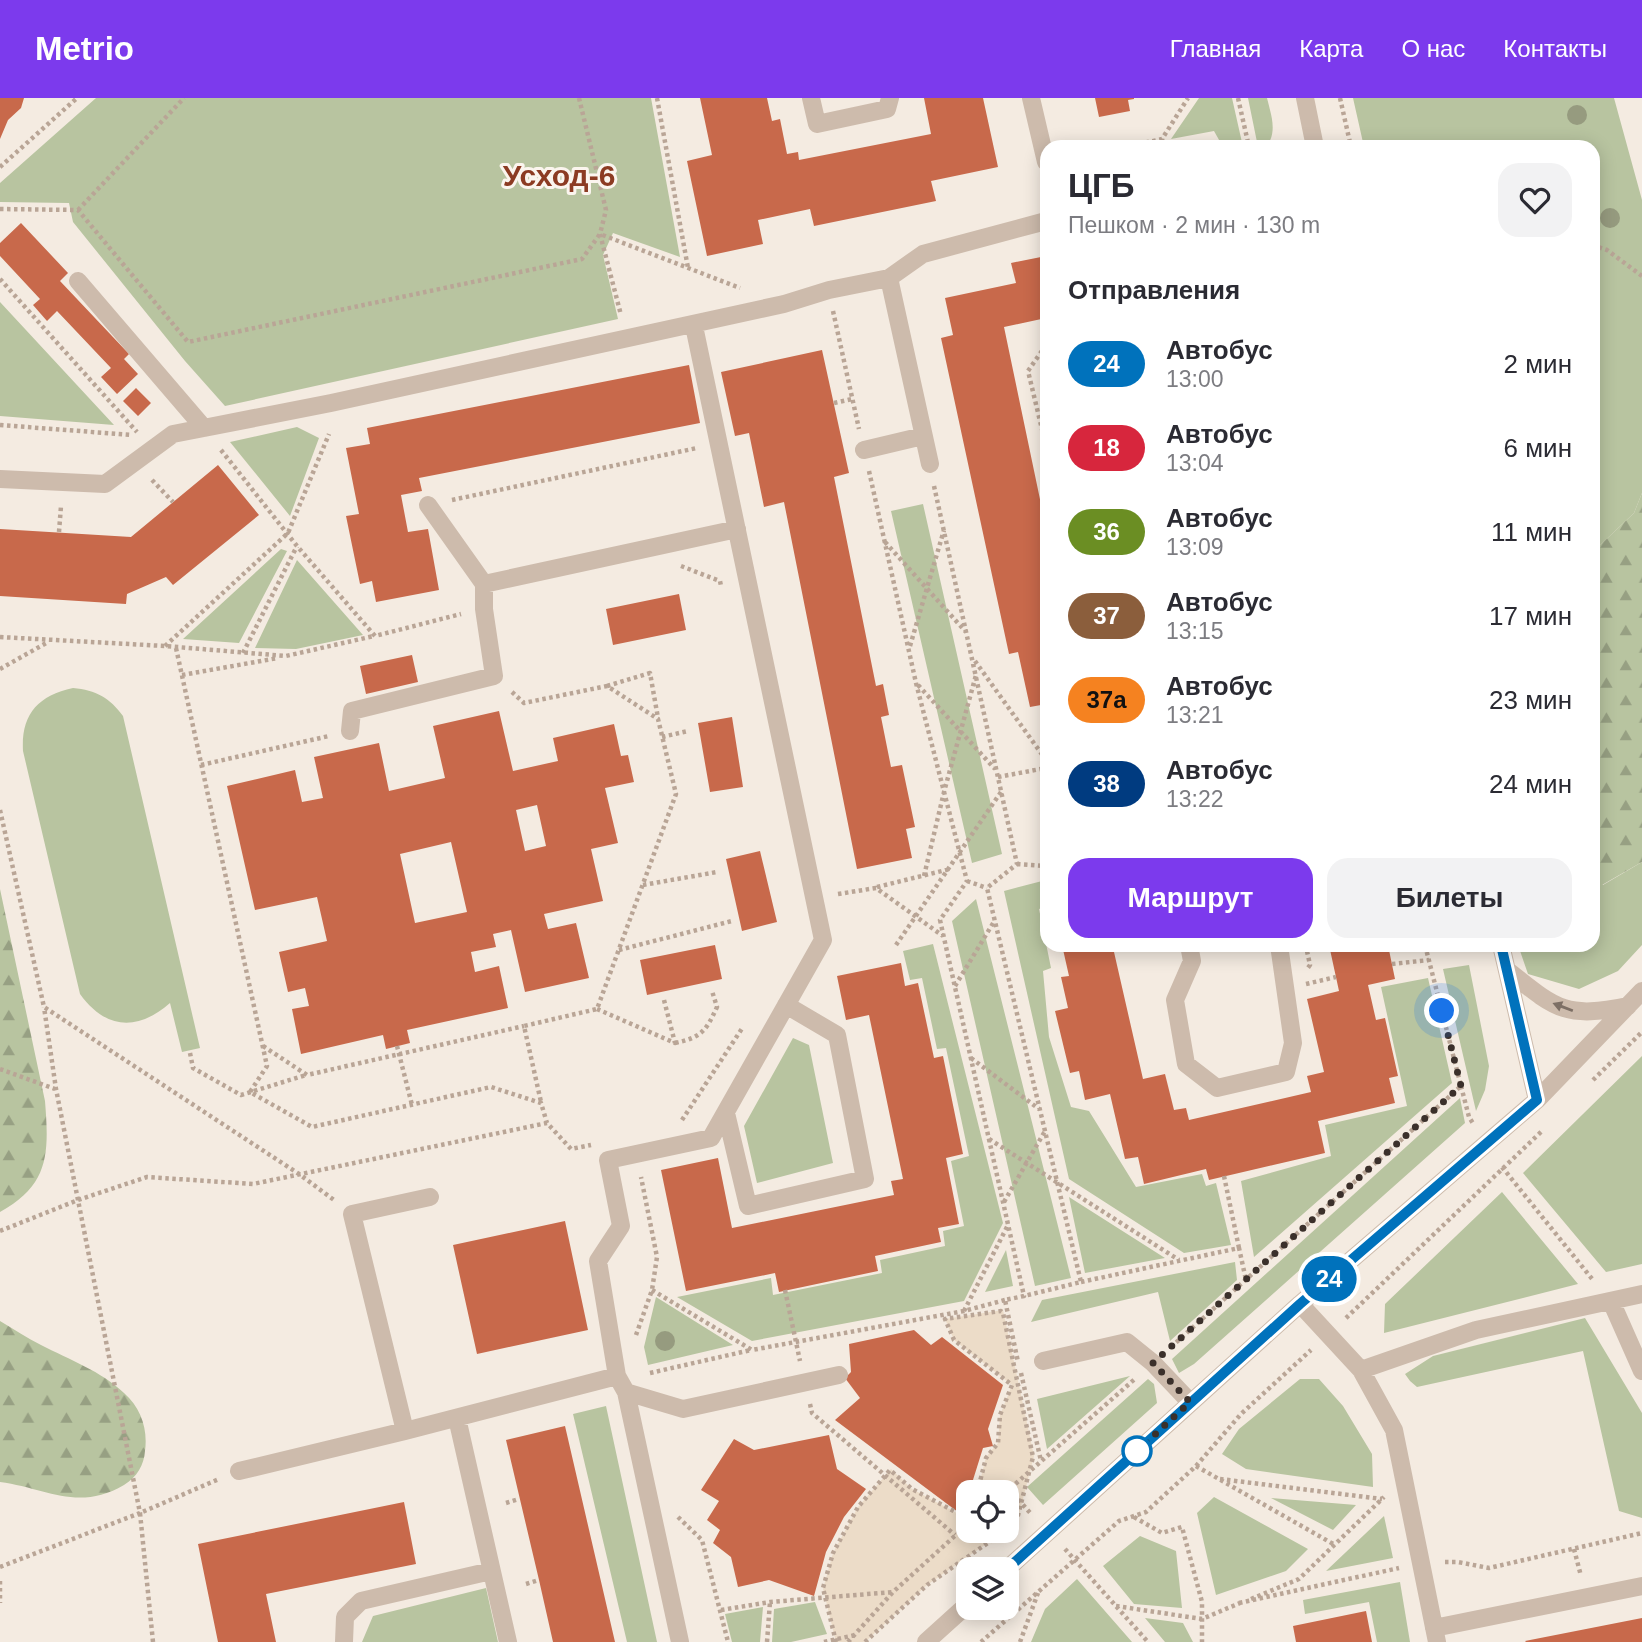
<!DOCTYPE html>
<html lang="ru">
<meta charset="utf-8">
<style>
body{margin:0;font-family:Helvetica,sans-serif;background:#f2f2f3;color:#2b2b33;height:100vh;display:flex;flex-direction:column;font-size:26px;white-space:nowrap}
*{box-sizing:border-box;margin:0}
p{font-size:23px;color:#7c7c81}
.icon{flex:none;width:38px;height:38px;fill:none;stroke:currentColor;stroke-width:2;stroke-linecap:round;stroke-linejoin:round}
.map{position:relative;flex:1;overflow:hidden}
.sheet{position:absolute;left:1040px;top:42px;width:560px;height:812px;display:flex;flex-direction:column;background:#fff;border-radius:21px;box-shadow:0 4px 18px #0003}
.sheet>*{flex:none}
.badge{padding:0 14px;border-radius:23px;font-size:24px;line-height:46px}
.tools{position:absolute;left:956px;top:1382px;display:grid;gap:14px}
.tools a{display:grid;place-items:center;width:63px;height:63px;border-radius:14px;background:#fff;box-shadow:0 4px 18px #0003;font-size:35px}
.you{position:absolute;width:35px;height:35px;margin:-18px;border:5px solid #fff;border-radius:50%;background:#1a73e8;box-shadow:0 0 0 10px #1a73e833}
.map>.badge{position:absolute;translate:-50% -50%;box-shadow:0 0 0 4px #fff}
h2{padding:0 28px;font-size:26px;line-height:63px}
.round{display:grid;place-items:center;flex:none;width:74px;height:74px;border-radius:21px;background:#f2f2f3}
.head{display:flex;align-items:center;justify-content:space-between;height:119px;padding:0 28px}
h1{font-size:33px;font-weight:700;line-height:52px}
.button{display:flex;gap:14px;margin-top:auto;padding:14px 28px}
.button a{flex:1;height:80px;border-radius:21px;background:#7c3aed;color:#fff;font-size:28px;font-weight:700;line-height:80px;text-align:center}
.button a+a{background:#f2f2f3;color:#2b2b33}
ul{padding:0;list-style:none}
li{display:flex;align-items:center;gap:21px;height:84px;padding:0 28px}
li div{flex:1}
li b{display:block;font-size:26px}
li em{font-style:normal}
li .badge{min-width:77px;font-weight:700;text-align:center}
header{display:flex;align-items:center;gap:42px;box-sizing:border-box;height:98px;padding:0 35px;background:#7c3aed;color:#fff}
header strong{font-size:33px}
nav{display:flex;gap:38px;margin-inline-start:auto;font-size:24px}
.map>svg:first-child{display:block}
.green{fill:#b8c4a0}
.forest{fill:url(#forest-firs)}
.plaza{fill:#ecdcc8}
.building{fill:#c8694b;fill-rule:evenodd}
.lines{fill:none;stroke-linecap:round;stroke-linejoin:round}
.path{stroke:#b9a596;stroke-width:4.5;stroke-dasharray:3.5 3.5;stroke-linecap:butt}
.minor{stroke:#cdbbac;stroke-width:18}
.tree{fill:#969b7f}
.oneway{fill:#7d6f65}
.line-casing{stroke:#fff;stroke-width:16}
.line{stroke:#0072bc;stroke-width:10}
.walk{stroke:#3b302b;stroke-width:7;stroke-dasharray:0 12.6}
.stop-dot{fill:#fff;stroke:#0072bc;stroke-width:3.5}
.labels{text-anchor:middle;stroke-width:6;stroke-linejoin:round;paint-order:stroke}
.district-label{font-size:30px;font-weight:bold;fill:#8c3b22;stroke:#fbf5ee}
</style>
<header>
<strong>Metrio</strong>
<nav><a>Главная</a><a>Карта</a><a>О нас</a><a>Контакты</a></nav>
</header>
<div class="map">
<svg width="1642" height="1544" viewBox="0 0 1642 1544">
<defs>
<pattern id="forest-firs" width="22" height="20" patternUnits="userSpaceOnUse" patternTransform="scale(1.75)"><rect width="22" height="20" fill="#b8c4a0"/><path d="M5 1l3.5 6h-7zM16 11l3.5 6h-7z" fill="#97a083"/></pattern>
</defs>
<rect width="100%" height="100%" fill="#f4ebe1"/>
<!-- green -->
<path class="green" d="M96 0H651L680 159 613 135 603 157 618 221 225 308 185 263 73 124 69 105 0 104V85Z
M1199 0H1232L1243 49H1223L1214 33 1171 41Z
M1248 0H1267C1271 17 1278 34 1266 49H1258Z
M1353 0H1614L1642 102V395L1634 415 1596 451 1593 516 1592 49H1364Z
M0 204 114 327 0 318Z
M297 329 319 340 290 418 230 344Z
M923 406 1002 756 972 765 891 413Z
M281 451 287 453 239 545 183 541Z
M297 462 363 537 296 551 255 550Z
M73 590C96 592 110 600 123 618L200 950 182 954 170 905C138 933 106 932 80 896L23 653C21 617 37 598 73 590Z
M1642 764V847L1618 873 1579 891 1528 876 1518 847H1592L1593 777 1603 787Z
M1046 782V809L1039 811 1051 870 1043 873 1049 939 1071 1009 1089 1013 1136 1089 1202 1076 1206 1088 1216 1085 1231 1147 1184 1155 1069 1081 1004 793Z
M976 801 1071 1180 1035 1188 952 823Z
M933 846 1003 1125 964 1203 752 1243 677 1199 771 1180 773 1197 882 1175 880 1162 945 1148 943 1133 964 1128 951 1063 969 1058 946 950 937 951 922 880 910 882 903 853Z
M1469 867 1489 968 1485 992 1476 1013 1443 871Z
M1428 880 1452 985 1254 1159 1241 1083 1331 1058 1325 1027 1407 1008 1381 889Z
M793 940 809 947 833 1065 757 1085 744 1028Z
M1642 958V1166L1606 1174 1523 1075Z
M1460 1000 1465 1025 1194 1266 1179 1275 1172 1261Z
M1502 1094 1578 1186 1384 1235 1385 1206Z
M1069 1099 1165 1160 1085 1175Z
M1006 1152 1013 1188 985 1194Z
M1235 1164 1237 1182 1170 1243 1158 1194 1031 1224 1042 1202Z
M656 1199 733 1247 648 1267 644 1249Z
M1585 1220 1642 1315V1420L1619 1413 1583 1253 1417 1289 1410 1283 1405 1276 1433 1258Z
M1130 1278 1047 1351 1037 1301Z
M1148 1281 1154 1286 1157 1305 1043 1407 1027 1389Z
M1300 1281H1319L1343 1308 1372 1356 1373 1389 1246 1371 1222 1356 1239 1331Z
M606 1308 657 1544H627L573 1316Z
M1214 1399 1308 1451 1286 1473 1216 1497 1197 1415Z
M1271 1400 1356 1407 1333 1432Z
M1384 1418 1393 1460 1326 1473Z
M1140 1438 1176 1453 1182 1510 1134 1506 1103 1468Z
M1077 1481 1132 1544H1031L1045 1511Z
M1400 1484 1410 1544H1377L1369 1504 1305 1516 1303 1502Z
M486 1490 498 1544H362L373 1518Z
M815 1504 827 1536 791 1544H772L774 1511Z
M763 1509 760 1544H732L725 1516Z
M1145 1520 1183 1525 1193 1544H1165Z"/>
<!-- forest -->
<path class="forest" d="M1642 395V764L1602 787 1592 777V516L1596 451 1634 415Z
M0 791 45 1003C49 1054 50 1087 0 1114Z
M0 1223C14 1231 27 1240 41 1247 70 1262 101 1273 124 1295 141 1310 148 1331 145 1353 144 1367 137 1379 124 1387 78 1414 46 1390 0 1384Z"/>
<!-- plaza -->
<path class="plaza" d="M1003 1212 1034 1358 1017 1424 1006 1432V1395H977L986 1359 998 1345 1000 1317 1012 1287 954 1242 945 1221Z
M891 1371 912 1391 966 1420 968 1418V1433H1005L927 1487 865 1544H836L823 1491 833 1455 858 1409Z"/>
<!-- building -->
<path class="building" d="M0 0H24L21 10 8 22 0 41Z
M700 0H767L772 23 780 21 787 56 798 54 799 62 931 36 924 0H983L998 69 931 83 936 103 814 128 810 111 758 122 763 146 707 158 687 63 712 57Z
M1095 0H1134V1L1128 2 1130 13 1099 19Z
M21 125 68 175 60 183 129 256 124 261 138 276 117 296 101 279 111 270 57 213 47 223 33 207 40 201 0 158V145Z
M1046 158V220L1004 229 1046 430 1045 626 1041 607 1030 609 1018 554 1009 556 941 240 953 237 945 200 1016 185 1011 165Z
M822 252 849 375 834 379 876 588 883 586 889 617 881 619 891 669 902 667 915 729 906 731 912 760 857 771 784 404 764 409 749 335 735 338 721 274Z
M689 267 700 325 419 380 422 393 401 397 408 434 428 431 439 492 376 504 372 483 360 486 346 418 359 416 346 350 370 346 367 330Z
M136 290 151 305 138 318 123 303Z
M218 367 259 417 173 487 166 479 127 496 126 506 0 498V431L131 439Z
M679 496 686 532 613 547 606 511Z
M412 557 418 584 366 596 360 568Z
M499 613 513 673 558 663 553 640 614 626 621 658 628 657 634 684 605 690 618 745 591 751 603 803 544 816 548 831 576 825 589 880 525 894 511 832 493 836 496 849 471 854 475 874 499 868 508 910 407 932 410 945 386 951 383 937 301 956 292 911 309 908 305 890 288 894 279 854 327 843 317 799 255 812 227 688 295 672 302 704 323 700 314 659 379 645 389 693 445 680 433 628ZM537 707 546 748 525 753 516 712ZM451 744 467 814 415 825 400 756Z
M732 619 743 689 710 694 698 625Z
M760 753 777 824 742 833 726 761Z
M715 847 722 881 647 897 640 862Z
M1062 847H1138L1114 854 1143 981 1165 976 1174 1012 1186 1010 1189 1022 1311 994 1307 978 1324 974 1307 901 1339 893 1329 847H1399L1400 849 1389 852 1395 881 1368 887 1376 922 1385 920 1398 978 1389 980 1395 1005 1318 1023 1325 1055 1209 1082 1206 1071 1144 1086 1138 1059 1125 1061 1110 996 1085 1002 1079 973 1070 975 1055 913 1068 910 1061 879 1069 878Z
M901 865 905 888 918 885 934 960 943 958 963 1056 946 1060 959 1126 938 1130 941 1144 875 1158 878 1173 779 1194 775 1175 686 1193 661 1072 718 1060 732 1130 894 1097 891 1083 903 1081 869 917 846 922 837 878Z
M565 1123 588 1232 477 1256 453 1147Z
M914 1232 931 1247 942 1239 1003 1287 988 1331 993 1348 983 1350 962 1417 835 1322 860 1300 845 1280 851 1274 849 1246Z
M565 1328 615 1544H553L539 1482 506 1342Z
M829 1337 837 1371 866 1391 844 1419 826 1454 814 1498 769 1482 738 1489 731 1459 713 1445 720 1432 707 1422 719 1403 701 1392 734 1341 754 1352Z
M404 1404 416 1466 266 1496 276 1544H218L198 1446Z
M1366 1513 1372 1544H1296L1293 1528Z
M1642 1520V1544H1526L1525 1543Z"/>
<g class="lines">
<!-- path -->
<path class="path" d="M579 0 606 112 600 136 621 217
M657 0 688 170
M1238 0 1249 49
M1340 0 1351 49
M1162 41 1164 49
M1125 49 1162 41 1188 0
M0 69 77 0
M0 111 78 112 188 244 582 161 600 136 740 190
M78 112 184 0
M1592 147 1607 152 1642 178
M0 181 137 334
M833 213 859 331
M1046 247 1028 273 1046 348
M834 305 852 301
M0 327 132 337
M221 352 297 448 375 538 461 516
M869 373 916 585 967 783 940 822 1024 1198 1005 1202 1018 1264
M152 382 173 404
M934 388 1017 766 987 790 1081 1184 1024 1198
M452 402 697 350
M59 434 61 408
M885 444 966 534
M681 468 720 483 721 488
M0 539 165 548 286 558 374 538
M165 548 288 435 329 336
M910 548 944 432
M176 550 267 968 250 994 312 1029 491 989 541 1005 547 1025
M243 555 297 448
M975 563 1046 662
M0 571 48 544
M182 577 278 560
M918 587 995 671
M607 588 650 575 658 620
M512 594 524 605 607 588 658 621 676 696 597 911 524 928 541 1004
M662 639 688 633
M201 667 329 638
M998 679 1046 670
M0 712 44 909 299 1076 334 1102
M1017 766 1046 768
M924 778 944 694 976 577
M967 783 987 790
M643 787 717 774
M877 789 950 771
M838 796 876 790 943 838
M896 847 1001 694
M619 852 732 823
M1307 853 1310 867 1307 871
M1392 866 1429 862
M1306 886 1336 879
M955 888 995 822
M597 911 675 945 664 902
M675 945C702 939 706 933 717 909L712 893
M263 948 307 977 524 928
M397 948 412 1007
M190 955 193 970 241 997 306 977
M971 960 1039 1011
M0 971 55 991
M1593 982 1642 934
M1461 988 1469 1019 1474 1027
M682 1022 743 929
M989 1041 1179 1162
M1502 1069 1593 1182
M1224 1078 1239 1150
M1004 1104 1045 1033
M0 1133 78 1102 147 1079 253 1086 547 1025 571 1051 591 1047
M1081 1184 1239 1150 1246 1182
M652 1192 752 1252 964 1213 1005 1202
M785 1192 800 1263
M964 1213 1008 1127
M1346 1220 1542 1033
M636 1237 652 1192 657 1159 641 1079
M1171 1249 1461 988 1425 847
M650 1275 751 1252
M1021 1275 1041 1363
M810 1306 812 1315 955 1437
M1196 1368 1335 1447
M1220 1381 1382 1401
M1009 1391 1032 1417
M977 1395 986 1360 998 1345 1000 1317 1012 1287 954 1242 945 1221 1001 1213 1003 1215 1033 1359 1016 1425 1006 1432
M1005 1395 1136 1280
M506 1405 519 1401
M678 1419 702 1442 728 1544
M1134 1419 1162 1435 1182 1429 1202 1504V1544
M1065 1451 1148 1544
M1574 1451 1581 1478
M1445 1464H1458L1489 1470 1642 1435
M0 1469 140 1415 56 991 44 909
M0 1483V1505
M526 1486 539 1482
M1251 1501 1299 1481 1384 1399
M1239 1505 1399 1470
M1116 1508 1202 1521 1240 1505
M721 1512 770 1504 893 1494
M153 1544 140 1415 219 1381
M767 1544 770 1504
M824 1544 855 1537
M836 1544 823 1490 833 1455 858 1409 890 1372 912 1391 967 1420 968 1418
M848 1544 893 1494 968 1426
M865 1544 927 1487 1005 1433
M981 1544 1119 1423 1146 1414 1196 1368 1241 1316 1311 1252
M1020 1544 1038 1495"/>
<!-- minor -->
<path class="minor" d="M811 0 817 26 887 11 890 0
M1031 0 1046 64
M1305 0 1315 49
M889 180 930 366
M78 183 204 330
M864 352 923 338
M0 381 105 386 173 336 331 305 784 206 829 192 889 180 923 156 1046 123
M428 407 484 486 737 431
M350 633 352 613 494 578 484 511V486
M1189 847 1192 863 1175 902 1186 966 1217 990 1286 974 1293 945 1279 847
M1501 847 1537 1002
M1507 872C1556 911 1565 921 1628 908
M726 1015 748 1108 865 1081 837 937 786 907
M1611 1203 1642 1273
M1300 1206 1361 1272 1394 1332 1437 1544
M1043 1263 1127 1244 1153 1265 1190 1304
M1361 1272 1476 1232 1642 1196
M626 1294 683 1311 839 1277
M457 1320 508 1544
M405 1333 352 1116 430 1099
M239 1373 405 1333 617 1278
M1006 1472 1300 1206 1537 1002 1642 893
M1434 1530 1642 1488
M344 1544 345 1519 361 1503 491 1473
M680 1544 626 1294 617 1278 598 1163 621 1128 608 1062 711 1040 823 842 694 228
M926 1544 968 1506"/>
</g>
<!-- trees -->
<g class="tree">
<circle cx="1577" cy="17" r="10"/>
<circle cx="1610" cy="120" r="10"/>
<circle cx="665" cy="1243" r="10"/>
</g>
<!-- one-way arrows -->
<defs><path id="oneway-solid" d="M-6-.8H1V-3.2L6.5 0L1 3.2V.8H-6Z" transform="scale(1.75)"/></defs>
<use class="oneway" href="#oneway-solid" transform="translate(1563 909) rotate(-159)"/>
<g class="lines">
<!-- line casing -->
<g class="line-casing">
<path id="line" d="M1006 1472 1300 1206 1537 1002 1501 847"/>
</g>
<!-- line -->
<use href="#line" class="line"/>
<!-- walk -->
<path class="walk" d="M1137 1353 1190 1304 1153 1265 1461 988 1442 913"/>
</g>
<!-- markers -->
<circle class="stop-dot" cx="1137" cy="1353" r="14"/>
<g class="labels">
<!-- district labels -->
<g class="district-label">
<text x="559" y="88">Усход-6</text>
</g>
</g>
</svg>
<div class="tools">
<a><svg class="icon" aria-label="locate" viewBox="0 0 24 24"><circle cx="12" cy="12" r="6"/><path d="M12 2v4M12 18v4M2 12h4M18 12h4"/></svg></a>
<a><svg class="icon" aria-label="layers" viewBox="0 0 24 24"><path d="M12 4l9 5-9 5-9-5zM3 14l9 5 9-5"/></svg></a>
</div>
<div class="you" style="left:1442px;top:913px"></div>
<b class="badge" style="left:1329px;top:1181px;background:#0072bc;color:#fff">24</b>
<section class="sheet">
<div class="head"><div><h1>ЦГБ</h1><p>Пешком · 2 мин · 130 m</p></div><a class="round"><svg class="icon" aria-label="heart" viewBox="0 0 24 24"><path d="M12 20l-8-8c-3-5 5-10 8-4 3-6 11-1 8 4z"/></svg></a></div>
<h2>Отправления</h2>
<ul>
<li><span class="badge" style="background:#0072bc;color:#fff">24</span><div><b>Автобус</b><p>13:00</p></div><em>2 мин</em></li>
<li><span class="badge" style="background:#d7263d;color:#fff">18</span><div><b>Автобус</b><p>13:04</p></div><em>6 мин</em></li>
<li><span class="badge" style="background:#6b8e23;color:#fff">36</span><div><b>Автобус</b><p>13:09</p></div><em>11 мин</em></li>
<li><span class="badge" style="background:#8b5e3c;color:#fff">37</span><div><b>Автобус</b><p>13:15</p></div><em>17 мин</em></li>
<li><span class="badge" style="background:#f58220;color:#111">37а</span><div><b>Автобус</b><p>13:21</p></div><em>23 мин</em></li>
<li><span class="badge" style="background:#003b80;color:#fff">38</span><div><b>Автобус</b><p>13:22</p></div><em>24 мин</em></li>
</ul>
<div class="button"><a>Маршрут</a><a>Билеты</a></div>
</section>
</div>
